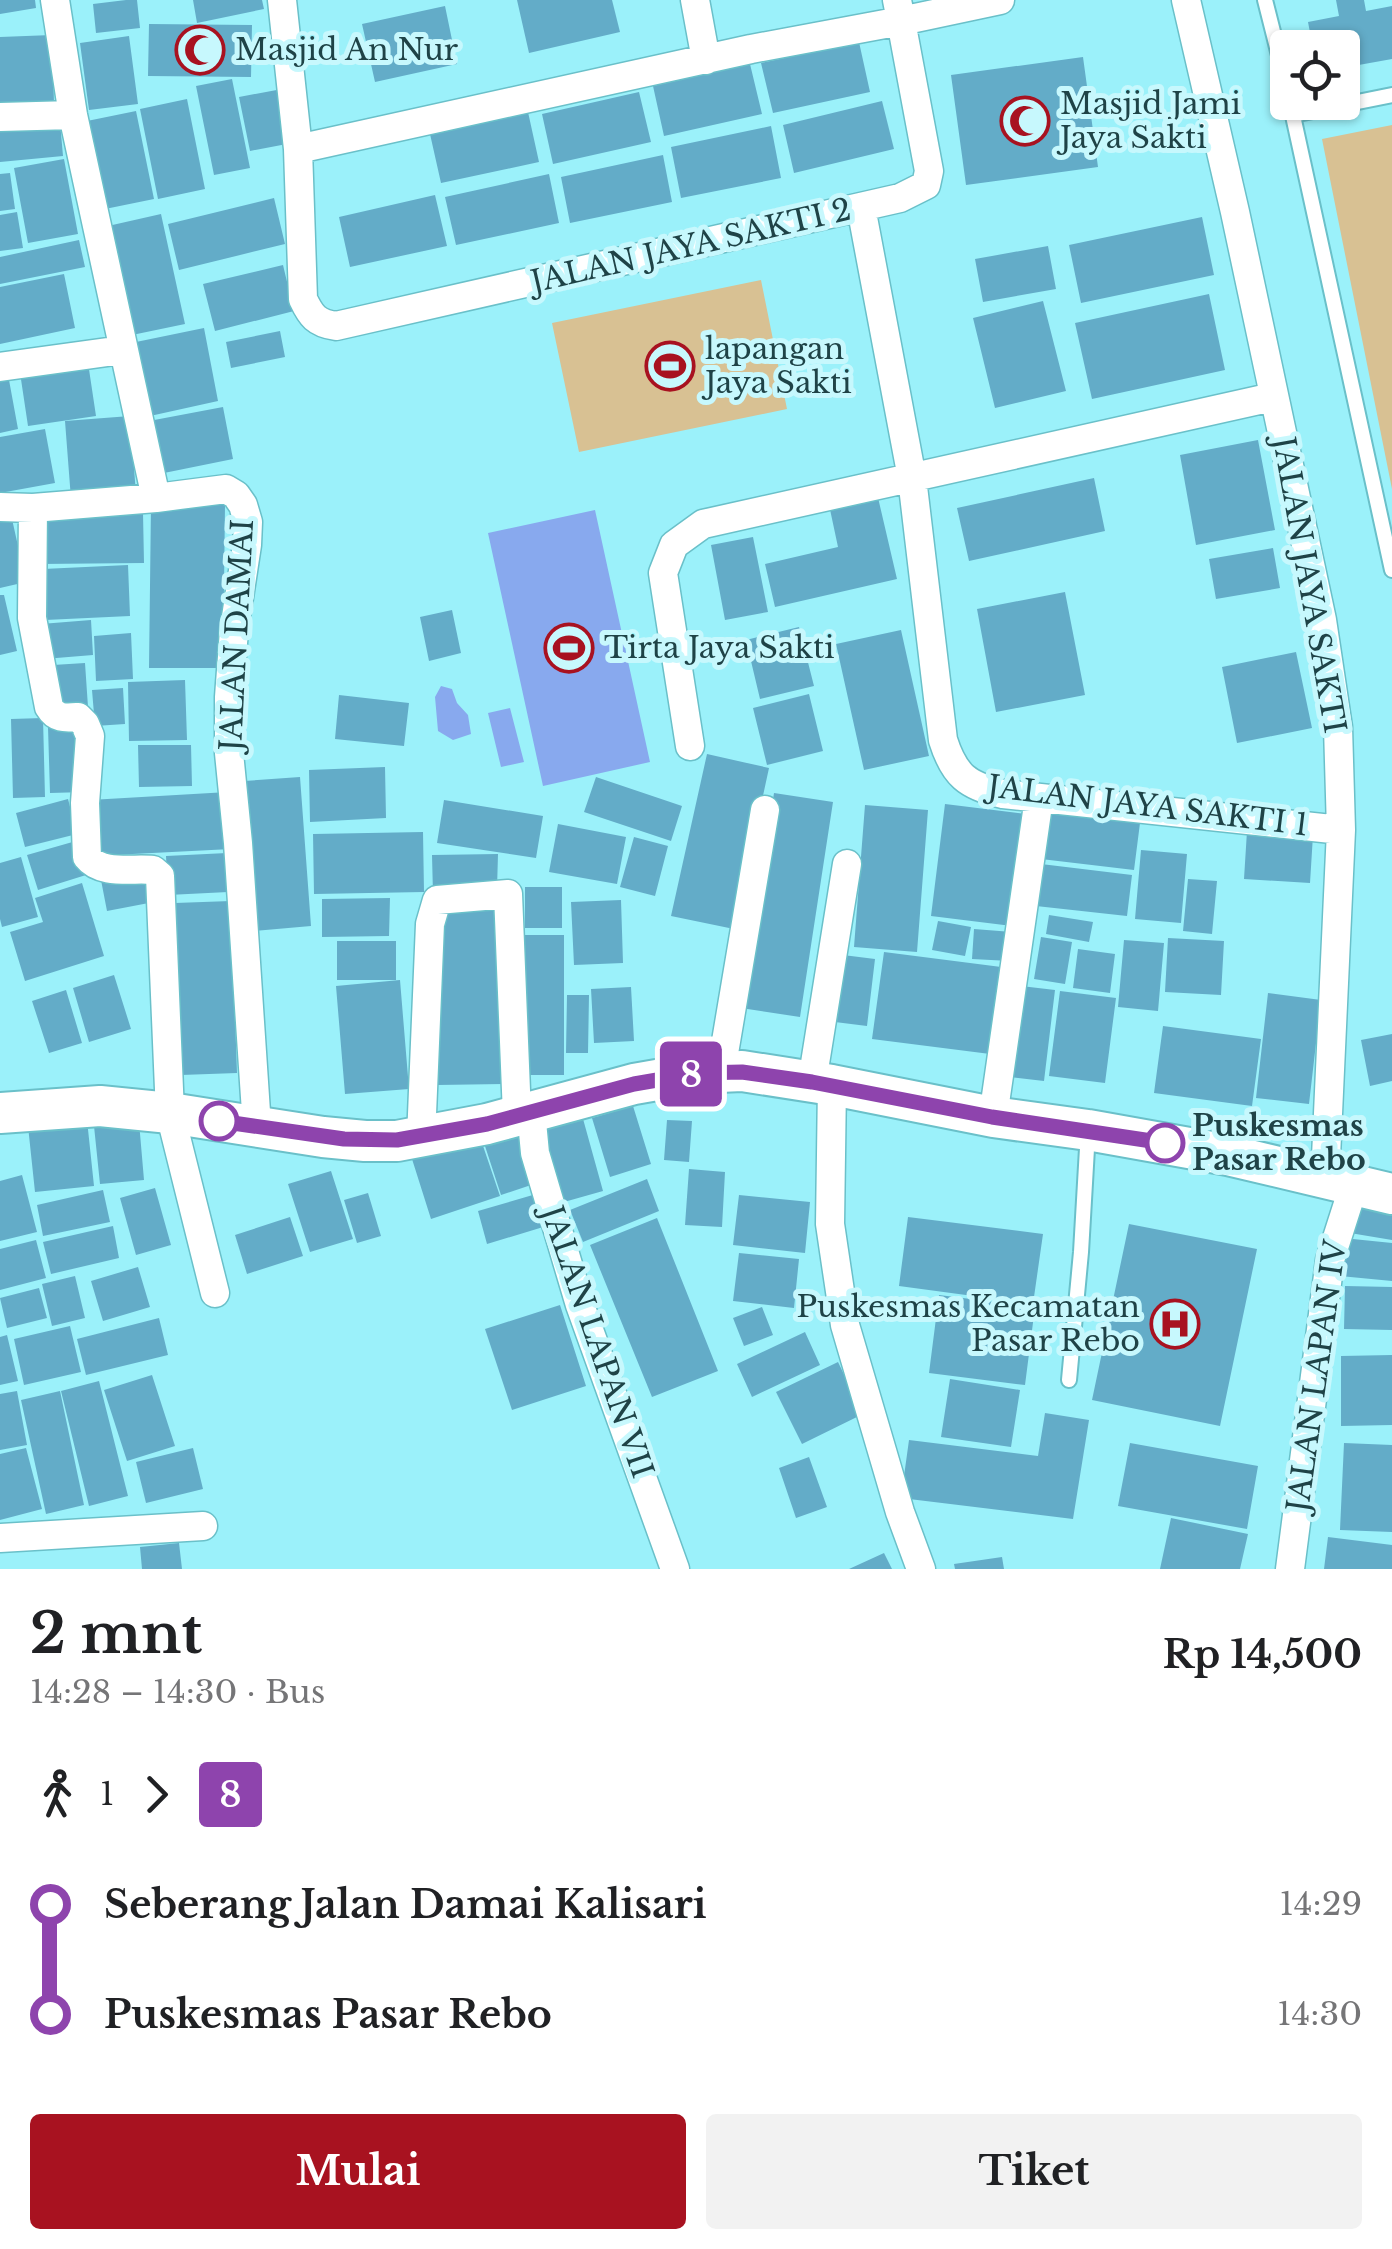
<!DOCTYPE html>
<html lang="id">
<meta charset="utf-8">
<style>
body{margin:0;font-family:"Libre Baskerville",serif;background:#f2f2f2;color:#202124;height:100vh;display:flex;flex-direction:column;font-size:38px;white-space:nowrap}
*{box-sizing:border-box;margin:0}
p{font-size:32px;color:#757577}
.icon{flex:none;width:55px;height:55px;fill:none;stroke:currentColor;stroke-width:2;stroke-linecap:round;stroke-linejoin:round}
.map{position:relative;height:1569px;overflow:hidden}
.sheet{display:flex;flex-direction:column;background:#fff;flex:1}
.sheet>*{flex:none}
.badge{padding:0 20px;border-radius:8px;font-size:35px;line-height:65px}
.tools{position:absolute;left:1270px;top:30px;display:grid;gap:20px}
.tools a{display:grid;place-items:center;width:90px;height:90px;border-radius:10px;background:#fff;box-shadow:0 2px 8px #0004;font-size:50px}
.map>.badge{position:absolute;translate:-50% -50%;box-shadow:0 0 0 5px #fff}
.legs{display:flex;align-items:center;gap:15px;height:110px;padding:0 30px;font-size:32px}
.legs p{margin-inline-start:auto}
.overview{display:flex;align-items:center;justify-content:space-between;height:170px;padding:0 30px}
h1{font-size:55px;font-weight:700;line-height:75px}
.button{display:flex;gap:20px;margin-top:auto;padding:20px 30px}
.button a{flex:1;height:115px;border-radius:10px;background:#a81220;color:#fff;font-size:40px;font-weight:700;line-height:115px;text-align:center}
.button a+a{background:#f2f2f2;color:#202124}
ul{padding:0 30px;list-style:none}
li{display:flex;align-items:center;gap:35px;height:110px;font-size:38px}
li i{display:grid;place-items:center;width:15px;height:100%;margin:0 12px;background:currentColor}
li i::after{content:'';width:25px;height:25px;margin:-12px;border:8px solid;border-radius:50%;background:#fff}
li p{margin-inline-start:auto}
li:first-child i{background:linear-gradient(#0000 50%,currentColor 0)}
li:last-child i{background:linear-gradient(currentColor 50%,#0000 0)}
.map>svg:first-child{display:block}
.green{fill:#d8c193}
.water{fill:#88a9ee}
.building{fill:#63acc8}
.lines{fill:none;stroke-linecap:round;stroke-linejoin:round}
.lane-casing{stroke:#6ac0c9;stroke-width:18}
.street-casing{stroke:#6ac0c9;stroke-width:31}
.secondary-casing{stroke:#6ac0c9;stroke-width:44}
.lane{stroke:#fff;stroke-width:14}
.street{stroke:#fff;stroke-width:28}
.secondary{stroke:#fff;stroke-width:40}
.line-1-casing{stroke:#fff;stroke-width:22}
.line-1{stroke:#8e44ad;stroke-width:15}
.stop-1-dot{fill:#fff;stroke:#8e44ad;stroke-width:5}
.labels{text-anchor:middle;stroke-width:10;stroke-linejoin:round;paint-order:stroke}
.poi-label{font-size:30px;fill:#1f4347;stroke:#c7f8fd;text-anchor:start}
.street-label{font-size:30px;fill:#1f4347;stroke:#c7f8fd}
.stop-label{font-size:30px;font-weight:bold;fill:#1f4347;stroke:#c7f8fd;text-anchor:start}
</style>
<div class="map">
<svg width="1392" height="1569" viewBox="0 0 1392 1569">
<rect width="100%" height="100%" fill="#9bf1fa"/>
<!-- green -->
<path class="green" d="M1392 125V489L1322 139Z
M761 280 787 409 579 452 552 323Z"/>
<!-- water -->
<path class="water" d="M595 510 650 762 543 786 488 533Z
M441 686 452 689 457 703 468 715 471 734 453 740 438 731 435 697Z
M510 708 524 762 501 767 488 713Z"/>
<!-- building -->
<path class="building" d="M0 0H35L36 8 0 14Z
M126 0H137L140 28 96 33 93 4Z
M193 0H262L264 9 197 23Z
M517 0H612L620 32 529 53Z
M1336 0H1364L1366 11 1392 6V59L1342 68V48H1313L1308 22 1339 16Z
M445 6 457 64 375 82 362 24Z
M149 24 252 25 251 77 148 76Z
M52 35 54 103 0 105V37Z
M129 36 138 104 89 110 80 43Z
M859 42 870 92 773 113 761 63Z
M1083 57 1098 167 966 185 951 75Z
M750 64 762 114 664 136 653 86Z
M232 79 250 168 214 175 196 86Z
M282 89 292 143 250 151 239 97Z
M639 92 651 142 553 164 542 114Z
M187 99 205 189 158 199 140 109Z
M882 101 894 149 794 173 783 125Z
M136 111 154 199 105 209 87 121Z
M528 112 539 162 441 183 430 134Z
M60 122 63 156 0 162V128Z
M771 126 781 178 681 198 671 147Z
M663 155 672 202 570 223 561 177Z
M64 159 78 234 28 243 14 168Z
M10 173 15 209 0 211V174Z
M549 174 559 223 456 245 445 197Z
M435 195 447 246 350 267 339 217Z
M274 198 285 244 179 270 168 224Z
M17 212 23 248 0 251V215Z
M161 214 185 324 132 335 108 226Z
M1202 217 1214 275 1081 303 1069 245Z
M79 240 85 267 0 284V257Z
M1048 246 1056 289 983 302 975 259Z
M283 265 294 311 215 331 203 284Z
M64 274 75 328 0 344V287Z
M1209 294 1225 370 1092 399 1075 323Z
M1043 301 1066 391 995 408 973 318Z
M204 328 218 401 150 416 136 342Z
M280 331 285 357 231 368 226 342Z
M87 356 96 416 28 426 19 366Z
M7 369 18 429 0 433V370Z
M223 407 233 459 159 474 149 421Z
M130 416 136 494 71 499 65 421Z
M45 429 55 483 0 493V437Z
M1258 440 1275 530 1196 545 1180 455Z
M1094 478 1105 531 969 561 957 508Z
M876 489 897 579 775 607 765 564 838 547 828 500Z
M151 504 225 505 223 668H149Z
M10 510 26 582 0 588V513Z
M143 513 144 563 39 564 38 515Z
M753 537 768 612 725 620 711 545Z
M1273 548 1280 588 1216 599 1209 559Z
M128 565 130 616 45 620 43 569Z
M1065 592 1085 695 996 712 977 609Z
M0 595H4L17 651 0 655Z
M452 610 461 653 429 661 420 617Z
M91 620 93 655 44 659 41 624Z
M799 627 814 686 760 699 746 640Z
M901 630 929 756 864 770 836 644Z
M131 633 133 679 96 681 94 636Z
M1296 652 1312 728 1237 743 1222 667Z
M85 663 88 707 56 709 53 665Z
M185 680 187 740 129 741 128 682Z
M123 688 125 724 95 726 92 690Z
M809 694 823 751 767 765 753 708Z
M339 695 409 703 404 746 335 739Z
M43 718 45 797 13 798 11 719Z
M83 726 85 792 50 793 48 727Z
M138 745H191L192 786 139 787Z
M707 754 769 768 734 929 671 916Z
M385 767 386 818 310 822 309 770Z
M300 777 311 926 254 931 244 781Z
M596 777 682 806 671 841 584 812Z
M228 792 231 849 93 856 90 800Z
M774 793 833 802 800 1017 741 1008Z
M68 799 77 834 25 847 16 813Z
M444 800 543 816 536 858 437 843Z
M945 804 1026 814 1012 926 931 916Z
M865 805 928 810 917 952 854 947Z
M1046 813 1140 823 1134 870 1041 859Z
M558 824 626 837 617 884 549 872Z
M1247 831 1313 835 1310 883 1244 879Z
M423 832 424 892 314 894 313 834Z
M634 837 668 846 655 896 620 887Z
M76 841 86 875 38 890 27 855Z
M1141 850 1187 854 1181 923 1135 919Z
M227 853 228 892 168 895 166 856Z
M498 854 497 889 433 894 432 855Z
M21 857 38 917 2 927 0 919V863Z
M1041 864 1132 875 1127 916 1036 906Z
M148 871 154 902 107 911 101 880Z
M1188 879 1217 881 1212 934 1183 931Z
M82 883 104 956 25 981 10 932 43 922 35 898Z
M525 887H562V928H525Z
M390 898 389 936 322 937V899Z
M621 900 623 963 574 965 571 902Z
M231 901 237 1073 181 1075 175 903Z
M499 905 503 1084 437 1085V910Z
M1049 915 1093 922 1089 942 1046 934Z
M938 921 971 927 965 956 932 950Z
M974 929 1012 932 1010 961 972 959Z
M524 935H564V1075H524Z
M1041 937 1072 942 1065 984 1034 979Z
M1168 938 1224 941 1221 995 1165 992Z
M1124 940 1164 943 1158 1011 1118 1007Z
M337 941H396V980H337Z
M1078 949 1115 954 1110 993 1073 988Z
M884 952 1009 968 998 1055 872 1039Z
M835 954 875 959 867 1026 827 1021Z
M114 975 131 1029 89 1042 73 988Z
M400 980 409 1089 345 1094 336 986Z
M1021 986 1055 990 1044 1081 1010 1077Z
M631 987 634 1041 594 1043 591 989Z
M66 990 82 1043 49 1053 32 1001Z
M1060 991 1116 998 1105 1083 1049 1076Z
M1268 993 1321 1000 1309 1104 1256 1098Z
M567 995H589L588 1053H566Z
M1163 1026 1261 1039 1252 1106 1154 1093Z
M1392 1034V1081L1370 1086 1361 1040Z
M633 1106 651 1164 610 1177 592 1118Z
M580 1108 603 1191 564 1202 540 1119Z
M87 1120 94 1186 35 1192 28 1126Z
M667 1120 692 1121 689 1162 664 1160Z
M139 1122 144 1180 100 1184 94 1126Z
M520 1130 537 1183 501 1195 484 1143Z
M480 1137 500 1196 431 1219 412 1159Z
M689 1169 725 1172 722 1227 685 1225Z
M331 1171 353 1239 310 1252 288 1184Z
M22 1175 37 1232 0 1241V1181Z
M647 1179 659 1211 583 1242 570 1210Z
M155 1188 171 1245 136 1255 120 1198Z
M103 1190 110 1222 43 1236 37 1205Z
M1358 1191 1392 1197V1240L1350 1233Z
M543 1192 553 1224 487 1244 478 1211Z
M368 1193 381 1236 357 1243 344 1200Z
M739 1195 810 1202 805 1253 733 1245Z
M290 1217 303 1256 247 1274 235 1235Z
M908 1217 1043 1234 1033 1304 899 1286Z
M657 1218 718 1371 652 1397 590 1245Z
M1129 1224 1257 1249 1220 1426 1092 1400Z
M113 1226 119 1258 51 1274 43 1242Z
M1343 1238 1392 1243V1281L1340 1276Z
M36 1240 46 1278 0 1290V1249Z
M739 1253 799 1259 794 1308 733 1301Z
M138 1267 150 1307 103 1321 91 1281Z
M75 1276 85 1318 52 1326 42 1284Z
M1345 1286 1392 1287V1330L1344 1329Z
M39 1288 47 1318 7 1328 0 1298Z
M939 1295 1035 1307 1025 1385 929 1373Z
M560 1305 586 1386 512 1410 485 1329Z
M762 1307 773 1335 744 1346 733 1318Z
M159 1318 168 1355 86 1375 77 1339Z
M70 1326 81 1372 24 1385 14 1339Z
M805 1332 820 1365 752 1397 737 1364Z
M7 1335 18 1381 0 1385V1337Z
M1392 1355V1425L1341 1426V1356Z
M838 1362 863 1414 802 1444 776 1392Z
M152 1375 175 1446 127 1461 104 1390Z
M950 1379 1020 1390 1011 1447 941 1437Z
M99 1381 128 1496 89 1506 61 1391Z
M17 1391 27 1445 0 1450V1394Z
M60 1391 84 1505 46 1514 21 1400Z
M1045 1413 1089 1420 1073 1519 901 1498 909 1440 1038 1456Z
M1130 1443 1258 1466 1247 1529 1118 1506Z
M1344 1443 1392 1445V1532L1340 1530Z
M26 1448 42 1509 0 1520V1454Z
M193 1448 203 1489 146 1503 136 1462Z
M809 1457 827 1507 796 1518 779 1468Z
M1171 1518 1248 1534 1240 1569H1160Z
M1328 1537 1392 1545V1569H1324Z
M179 1543 182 1569H142L140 1547Z
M884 1553 892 1569H849Z
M1002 1557 1004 1569H955L954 1564Z"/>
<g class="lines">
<!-- lane casing -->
<g class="lane-casing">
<path id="lane" d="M1265 0 1288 91
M1290 102 1392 570
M1293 115 1392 95
M1069 1380 1081 1252 1088 1131"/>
</g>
<!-- street casing -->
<g class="street-casing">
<path id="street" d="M55 0 73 115 156 498 226 489 236 495 243 505 248 522 247 545 234 630 229 697V753L238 843 257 1127
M282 0 298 149 303 299C311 316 316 323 336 326L900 198 926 185 929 171 901 21 1000 0
M695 0 706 60
M1186 0 1235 212 1322 620 1338 727 1341 830 1325 1179
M0 117 73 115
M298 149 751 49 901 21 897 0
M861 207 912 478 943 740C954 775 967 786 1003 794L1341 830
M0 367 122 350
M0 507 33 508 156 498
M33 508 32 618 49 707C56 719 65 718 78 717L85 724 90 736 85 803 87 857C101 875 132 868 153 870L160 876 170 1113 215 1293
M690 746 663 573 674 545 703 524 1273 397
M721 1071 765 810
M812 1082 847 864
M832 1085 830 1224 845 1325 900 1512 921 1569
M531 1111 535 1153 580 1305 675 1569
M993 1117 1039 798
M421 1138 430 924 437 900 508 894 517 1115
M0 1538 203 1526
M1290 1569 1330 1260 1354 1185"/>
</g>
<!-- secondary casing -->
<g class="secondary-casing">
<path id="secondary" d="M0 1113 100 1106 170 1113 323 1137 365 1141H397L487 1124 634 1084 697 1073 742 1071 832 1085 993 1117 1088 1130 1228 1155 1392 1194"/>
</g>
<!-- lane -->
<use href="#lane" class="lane"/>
<!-- street -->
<use href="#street" class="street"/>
<!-- secondary -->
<use href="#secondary" class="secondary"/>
</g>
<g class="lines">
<!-- line-1 casing -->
<g class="line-1-casing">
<path id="line-1" d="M219 1121 344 1139 397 1140 487 1124 634 1084 698 1073 742 1072 812 1082 992 1117 1165 1143"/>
</g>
<!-- line-1 -->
<use href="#line-1" class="line-1"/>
</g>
<!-- icons -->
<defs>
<g id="mosque-ring" transform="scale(2.5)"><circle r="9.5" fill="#c7f8fd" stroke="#a81220" stroke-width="1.5"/><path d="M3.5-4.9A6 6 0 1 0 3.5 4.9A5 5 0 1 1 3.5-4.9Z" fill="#a81220"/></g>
<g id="stadium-ring" transform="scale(2.5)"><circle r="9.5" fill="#c7f8fd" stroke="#a81220" stroke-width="1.5"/><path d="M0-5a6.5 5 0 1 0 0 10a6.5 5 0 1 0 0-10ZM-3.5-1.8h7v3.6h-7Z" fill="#a81220"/></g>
<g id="hospital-ring" transform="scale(2.5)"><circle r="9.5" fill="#c7f8fd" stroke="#a81220" stroke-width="1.5"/><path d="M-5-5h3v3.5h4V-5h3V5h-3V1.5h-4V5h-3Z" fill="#a81220"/></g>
</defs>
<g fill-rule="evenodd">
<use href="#mosque-ring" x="200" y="50"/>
<use href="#mosque-ring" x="1025" y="121"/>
<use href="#stadium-ring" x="670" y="366"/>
<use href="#stadium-ring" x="569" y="648"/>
<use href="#hospital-ring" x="1175" y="1324"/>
</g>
<!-- markers -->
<g class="stop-1-dot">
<circle cx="219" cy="1121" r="18"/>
<circle cx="1165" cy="1143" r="18"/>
</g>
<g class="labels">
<!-- poi labels -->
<g class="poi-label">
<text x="235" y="60">Masjid An Nur</text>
<text x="1060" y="114">Masjid Jami<tspan x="1060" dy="34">Jaya Sakti</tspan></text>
<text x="705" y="359">lapangan<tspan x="705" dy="34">Jaya Sakti</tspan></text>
<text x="604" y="658">Tirta Jaya Sakti</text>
<text x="1140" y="1317" text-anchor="end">Puskesmas Kecamatan<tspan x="1140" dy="34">Pasar Rebo</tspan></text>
</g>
<!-- street labels -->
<g class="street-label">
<text transform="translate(691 246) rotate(-13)" y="10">JALAN JAYA SAKTI 2</text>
<text transform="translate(1309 585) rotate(80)" y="10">JALAN JAYA SAKTI</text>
<text transform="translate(237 635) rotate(-87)" y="10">JALAN DAMAI</text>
<text transform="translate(1148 806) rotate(7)" y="10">JALAN JAYA SAKTI 1</text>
<text transform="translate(597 1342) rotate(71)" y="10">JALAN LAPAN VII</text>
<text transform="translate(1317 1376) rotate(-82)" y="10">JALAN LAPAN IV</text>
</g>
<!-- stop labels -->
<g class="stop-label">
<text x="1192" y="1136">Puskesmas<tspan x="1192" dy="34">Pasar Rebo</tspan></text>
</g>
</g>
</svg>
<div class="tools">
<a><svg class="icon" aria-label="locate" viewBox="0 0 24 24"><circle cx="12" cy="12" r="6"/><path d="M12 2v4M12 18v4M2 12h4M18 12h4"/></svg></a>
</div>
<b class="badge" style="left:691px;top:1074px;background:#8e44ad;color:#fff">8</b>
</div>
<section class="sheet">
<div class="overview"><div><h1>2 mnt</h1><p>14:28 – 14:30 · Bus</p></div><b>Rp 14,500</b></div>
<div class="legs"><svg class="icon" aria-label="walk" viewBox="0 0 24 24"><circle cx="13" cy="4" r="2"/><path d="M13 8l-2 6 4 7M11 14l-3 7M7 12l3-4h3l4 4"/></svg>1<svg class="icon" aria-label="forward" viewBox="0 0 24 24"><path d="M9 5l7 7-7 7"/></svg><b class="badge" style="background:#8e44ad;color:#fff">8</b></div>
<ul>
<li><i style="color:#8e44ad"></i><b>Seberang Jalan Damai Kalisari</b><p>14:29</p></li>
<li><i style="color:#8e44ad"></i><b>Puskesmas Pasar Rebo</b><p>14:30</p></li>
</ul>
<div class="button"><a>Mulai</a><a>Tiket</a></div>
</section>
